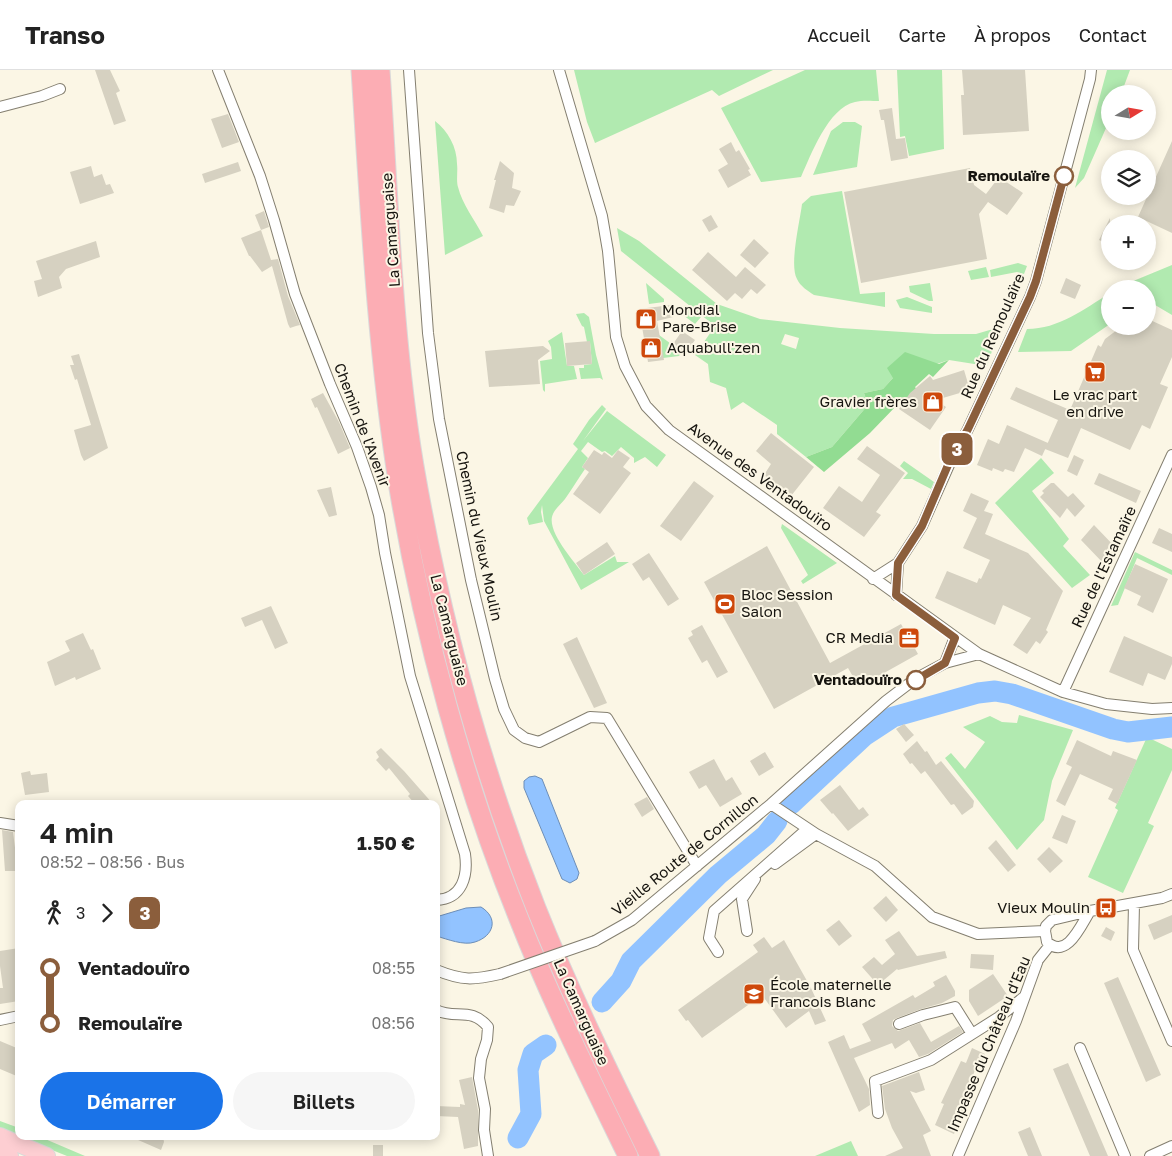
<!DOCTYPE html>
<html lang="fr">
<meta charset="utf-8">
<style>
body{margin:0;font-family:"Golos Text",sans-serif;background:#f6f6f6;color:#222;height:100vh;display:flex;flex-direction:column;font-size:19px;white-space:nowrap}
*{box-sizing:border-box;margin:0}
p{font-size:16px;color:#767676}
.icon{flex:none;width:28px;height:28px;fill:none;stroke:currentColor;stroke-width:2;stroke-linecap:round;stroke-linejoin:round}
.map{position:relative;flex:1;overflow:hidden}
.details{position:absolute;left:15px;top:730px;width:425px;height:340px;display:flex;flex-direction:column;background:#fff;border-radius:10px;box-shadow:0 2px 12px #0003}
.details>*{flex:none}
.badge{padding:0 10px;border-radius:8px;font-size:18px;line-height:32px}
.needle{width:32px;rotate:79deg}
.buttons{position:absolute;left:1101px;top:15px;display:grid;gap:10px}
.buttons a{display:grid;place-items:center;width:55px;height:55px;border-radius:50%;background:#fff;box-shadow:0 2px 12px #0003;font-size:25px}
.map>.badge{position:absolute;translate:-50% -50%;box-shadow:0 0 0 2px #fff}
.legs{display:flex;align-items:center;gap:8px;height:55px;padding:0 25px;font-size:16px}
.legs p{margin-inline-start:auto}
.headline{display:flex;align-items:center;justify-content:space-between;height:85px;padding:0 25px}
h1{font-size:28px;font-weight:600;line-height:38px}
.cta{display:flex;gap:10px;margin-top:auto;padding:10px 25px}
.cta a{flex:1;height:58px;border-radius:30px;background:#1a73e8;color:#fff;font-size:20px;font-weight:600;line-height:58px;text-align:center}
.cta a+a{background:#f6f6f6;color:#222}
ul{padding:0 25px;list-style:none}
li{display:flex;align-items:center;gap:18px;height:55px;font-size:19px}
li i{display:grid;place-items:center;width:8px;height:100%;margin:0 6px;background:currentColor}
li i::after{content:'';width:12px;height:12px;margin:-6px;border:4px solid;border-radius:50%;background:#fff}
li p{margin-inline-start:auto}
li:first-child i{background:linear-gradient(#0000 50%,currentColor 0)}
li:last-child i{background:linear-gradient(currentColor 50%,#0000 0)}
header{display:flex;align-items:center;gap:30px;box-sizing:border-box;height:70px;padding:0 25px;background:#fff;border-bottom:1px solid #e0e0e0}
header strong{font-size:24px}
nav{display:flex;gap:28px;margin-inline-start:auto;font-size:18px}
.map>svg:first-child{display:block}
.green{fill:#b1eab0;fill-rule:evenodd}
.forest{fill:#92dc92}
.water{fill:#92c3ff;stroke:#6d8eb7}
.lines{fill:none;stroke-linecap:round;stroke-linejoin:round}
.river{stroke:#92c3ff;stroke-width:21}
.building{fill:#d6d1c1}
.street-casing{stroke:#847f70;stroke-width:12}
.primary-casing{stroke:#dad9d9;stroke-width:18}
.highway-casing{stroke:#dad9d9;stroke-width:21}
.street{stroke:#fff;stroke-width:10}
.primary{stroke:#fdced2;stroke-width:16}
.highway{stroke:#fcadb4;stroke-width:19}
.street-bridge-casing{stroke:#847f70;stroke-width:12;stroke-linecap:butt}
.street-bridge{stroke:#fff;stroke-width:10}
.line-1-casing{stroke:#fff;stroke-width:11}
.line-1{stroke:#8b5e3c;stroke-width:8}
.stop-1-dot{fill:#fff;stroke:#8b5e3c;stroke-width:2.5}
.labels{text-anchor:middle;stroke-width:4;stroke-linejoin:round;paint-order:stroke}
.stop-label{font-size:15px;font-weight:bold;fill:#16140f;stroke:#fbf6e5;text-anchor:end}
.street-label{font-size:15px;fill:#16140f;stroke:#fbf6e5}
.poi-label{font-size:15px;fill:#16140f;stroke:#fbf6e5;text-anchor:start}
</style>
<header>
<strong>Transo</strong>
<nav><a>Accueil</a><a>Carte</a><a>À propos</a><a>Contact</a></nav>
</header>
<div class="map">
<svg width="1172" height="1086" viewBox="0 0 1172 1086">
<rect width="100%" height="100%" fill="#fbf6e5"/>
<!-- green -->
<path class="green" d="M574 0H773L719 26 712 20 595 73 587 52Z
M805 0H876L879 31C872 31 862 30 855 32 828 38 811 85 801 107L761 112 721 38Z
M897 0H942L944 79 909 86 905 66 900 67Z
M1107 0H1130L1121 24H1110V49L1084 108 1075 118Z
M435 51C448 61 457 77 457 94 458 101 456 110 458 117 462 134 475 150 483 166L445 185Z
M843 52H855L862 56 857 97 813 105 831 61Z
M842 121 860 224 885 222V237L814 225C808 221 800 216 797 209 789 195 800 151 802 134L811 126Z
M617 158 639 171 717 234 760 249 840 258 934 264H976L1000 257 987 296 949 290 893 308 883 319 864 323 868 335 832 377 806 387 777 364V355L743 332 731 340 726 318 710 312 708 294 695 285 715 256 621 181ZM785 264 799 268 796 279 781 274Z
M1018 193 1027 196 1024 204 1017 202 991 207 990 200Z
M1172 195V245L1150 232 1148 233V219H1118L1126 214Z
M986 197 989 207 971 210 968 201Z
M646 213 664 229V232L649 234Z
M930 213 933 231H929L910 222 909 216Z
M1110 223V254L1071 281 1018 282 1027 259C1059 259 1084 239 1110 223Z
M907 227 932 237V243L900 238 896 230Z
M685 235 701 247 695 254 679 242Z
M584 243 589 247 596 285 603 310 600 308 581 309 579 298H584V295L592 294 590 272H587L584 257 582 256 576 244Z
M562 262 567 296H574L577 309 545 314V322L543 320 540 291 552 289 551 277 548 271Z
M659 265 682 282 679 286 663 288Z
M602 335 606 339 583 371 607 341 666 385 657 397 645 387 634 393V388L621 377 612 386 605 381 602 382 588 372 581 381 588 388 582 397 585 399C578 409 572 419 565 429 561 434 555 439 553 444 545 460 575 492 584 505L615 486 617 492H629L581 520 544 451 542 435 541 442 543 452 529 455 527 448 578 379 573 374 589 350Z
M1041 388 1054 403 1032 421 1069 469 1063 476 1090 505 1072 518 995 433Z
M904 391 934 412 931 419 912 409H903L908 403 900 396Z
M782 454 837 493 803 514 801 511 808 505 781 458Z
M1135 482 1172 500V505L1137 488 1118 535 1111 536Z
M1019 645 1073 660 1052 711 1044 750 1017 780 945 688 951 683 965 699 985 672 963 657 990 646 1002 652 1017 653Z
M1147 667 1172 679V700L1148 753 1154 756 1123 823 1088 807 1118 740 1115 738Z
M0 1051 19 1058V1066H38L85 1086H67L0 1059Z
M851 1071 858 1086H815Z"/>
<!-- forest -->
<path class="forest" d="M905 282 939 294 949 290 933 307 929 304 915 317 918 321 898 334 870 363 824 402 806 387 832 377 868 335 864 323 883 319 893 308 887 298Z"/>
<!-- water -->
<path class="water" d="M535 706 542 709 579 803 577 809 570 813 562 809 524 718V711L529 707Z
M481 837C499 848 494 866 475 872 464 876 447 869 436 866V847L466 838Z"/>
<g class="lines">
<!-- river -->
<path class="river" d="M791 734 864 666 893 647 978 623 995 621 1012 624 1113 659 1128 662 1172 657
M602 932 621 911 631 891 718 805 766 765 777 751
M518 1068 531 1044 528 1000 533 984 546 975"/>
</g>
<!-- building -->
<path class="building" d="M95 0H110L120 21 116 23 126 51 114 55Z
M962 0H1025L1029 61 963 65 961 25H964Z
M892 38 896 69 905 68 908 88 891 91 884 50H881L879 40Z
M228 44 239 72 222 78 211 49Z
M1172 71V163L1138 147Z
M731 72 736 82 739 80 750 99 748 100 751 105 728 118 718 100 728 94 719 79Z
M500 91 514 103 512 118 521 121 514 136 506 135 504 143 489 138 496 110H494Z
M238 92 241 101 205 113 202 104Z
M91 96 94 107 102 104 106 115 110 114 114 123 80 134 70 102Z
M970 98 974 115 986 124 999 107 1023 123 1007 145 988 132 979 144 987 189 861 213 844 122Z
M264 141 269 157 261 160 255 145Z
M711 145 718 157 709 162 702 150Z
M1110 148V175L1099 170Z
M261 160 272 193 271 190 278 189 288 226 300 255 296 256 290 258 288 254 272 196 262 202 250 186H249L241 168Z
M754 169 769 183 755 198 740 185Z
M96 171 100 187 66 199 59 207 62 218 38 227 34 211 42 209 36 191Z
M708 182 736 207 745 197 766 215 757 224 751 219 742 229 735 223 727 231 692 200Z
M1066 208 1081 215 1075 229 1060 223Z
M671 235 673 247 657 251 664 290 648 292 639 239Z
M1148 249 1172 260V287L1160 314 1168 317 1150 359 1142 355 1130 380 1081 358 1068 388 1045 379 1058 350 1010 329 1016 317 1070 340 1098 275 1101 277 1105 269 1121 257 1129 261 1131 256H1148Z
M682 261 695 270 686 283 673 274Z
M590 271 592 294 567 296 565 273Z
M543 276 550 281 538 290 540 314 489 317 485 281Z
M79 284 108 378 84 391 81 385 74 360 91 355 77 309 75 310 70 295H74L71 286Z
M964 300 970 320 936 330 946 337 930 360 899 339 910 323 930 306 933 310Z
M323 323 339 352 350 378 338 384 317 337 315 338 311 329Z
M1007 355 1048 373 1042 386 1025 378 1014 402 1005 399 1003 402 993 398 992 401 977 395 988 369 999 374Z
M771 363 814 397 791 426 764 405 771 394 756 381Z
M867 376 905 403 876 442 881 445 864 467 823 438 839 416 862 432 880 405 857 389Z
M594 380 602 385 604 382 612 388 618 380 630 388 623 397 631 403 600 444 573 424 589 402 582 397Z
M1074 385 1084 390 1077 406 1067 401Z
M1099 403 1141 421 1136 433 1094 414Z
M694 411 714 426 681 471 660 456Z
M1051 413H1054L1068 427 1073 423 1085 436 1075 447 1067 438 1060 448 1040 427 1044 423 1042 421Z
M331 417 337 445 329 447 317 420Z
M971 423 989 431 984 441 993 444 985 464 1028 483 1063 521 1046 560 1048 562 1040 574 1036 571 1027 584 1013 575 1031 548 1003 535 995 555 935 528 947 501 977 513 979 508 981 509 990 490 963 478 977 448 963 441Z
M1094 455 1118 480 1105 495 1081 470Z
M1159 458 1172 464V482L1152 473Z
M607 472 615 484 584 505 576 493Z
M767 476 830 593 901 554 918 584 859 617 848 598 774 639 704 512Z
M649 483 679 529 668 536 649 507 643 511 632 494Z
M1135 494 1168 509 1153 543 1137 535 1141 526 1124 518Z
M271 536 288 573 275 579 262 550 245 557 241 548Z
M702 555 728 602 717 608 707 590 702 593 688 568 693 565 691 561Z
M83 563 91 580 93 579 101 599 76 610 75 607 55 616 47 592 70 581 65 571Z
M1124 566 1172 587V594L1165 610 1148 603 1143 616 1109 602Z
M577 567 607 633 594 638 563 574Z
M904 654 914 665 906 672 896 659Z
M1077 670 1111 686 1113 681 1137 690 1117 734 1108 729 1113 719 1080 704 1065 736 1056 731 1072 697 1066 694Z
M917 671 925 682 927 681 936 695 941 691 974 731 973 737 962 745 954 734 951 735 925 701 921 704 912 693 910 694 903 684Z
M381 678 404 701 433 734H415L408 726 410 724 389 698 386 701 376 690 379 687 376 682Z
M765 682 774 697 759 706 750 691Z
M714 689 726 711 732 707 742 724 720 737 706 715 699 719 689 702Z
M30 701 31 705 47 703 49 722 25 725 21 703Z
M840 715 859 740 863 737 869 745 848 761 833 743 832 744 820 730Z
M647 727 654 739 642 747 634 734Z
M1062 745 1076 751 1067 774 1052 768Z
M2 760 13 762 18 801H5Z
M996 770 1016 795 1008 802 988 778Z
M1049 777 1063 791 1050 803 1037 789Z
M886 826 898 840 886 852 873 838Z
M1172 845V862L1154 870 1148 855Z
M839 850 852 866 839 876 826 860Z
M1106 857 1115 862 1111 871 1101 866Z
M899 861 917 886 945 881 947 888 898 900 897 899 878 915 862 897 874 887 882 895 895 884 885 870Z
M764 867 772 878 784 870 811 918 826 951 815 955 809 941 786 958 762 925 702 968 688 950 686 951 678 940 758 882 753 875Z
M19 878V931L0 934V918H3L0 896V881Z
M971 884 994 885 993 900 970 898Z
M993 904 1008 926 978 946 969 931V920Z
M946 905 955 921V926L942 933 921 939 897 948 893 950 892 956 898 961 920 953 931 972 959 956 963 962 928 984 919 987 909 970 895 979 892 973 854 988 869 1019 870 1035 859 1042 828 972 844 965 850 979 871 971 862 954 913 925 915 928 935 916 933 912Z
M1118 907 1161 1005 1146 1012 1104 913Z
M0 971 19 979V1007L0 999Z
M972 978 985 984 979 999 976 998 968 1017 973 1019 954 1064 935 1055 944 1034 941 1033 950 1014 961 991 966 993Z
M1068 993 1108 1086H1090L1053 999Z
M919 1002 925 1020 916 1023 910 1021 931 1061 923 1065 931 1086H885L903 1078 892 1058 885 1039 882 1016Z
M472 1007 478 1040V1076L464 1079 458 1047 436 1046V1036L460 1037V1034L465 1035 459 1010Z
M1030 1057 1042 1086H1028L1018 1062Z
M129 1066H163L164 1072 161 1080Z
M373 1075H383V1086H373Z"/>
<g class="lines">
<!-- street casing -->
<g class="street-casing">
<path id="street" d="M218 0 260 106 274 150 295 224 330 314 357 377 371 417 379 445 385 483 410 606 465 784C468 805 463 829 436 830
M409 0 428 263 439 349 471 510 495 609 504 639 514 660 525 668 539 672 590 647 607 648 697 796
M559 0 602 146 608 181 616 267 625 296 646 336 669 360 979 584 1063 622 1106 634 1152 639 1172 638
M0 37 42 26 60 19
M873 509 898 493 922 456 949 395 968 359 1030 227 1036 211 1090 9 1091 0
M896 525 898 493
M945 593 955 567
M1063 622 1172 385
M771 734 816 764 875 796 932 847 978 864 1045 861
M0 753 19 756
M775 794 816 764
M1134 834 1133 880 1172 971
M1090 841C1081 855 1067 890 1047 872L1045 861 1046 856 1052 850 1090 841 1162 828 1172 824
M747 861 742 829 755 809
M595 871 632 850 771 734 886 631 915 609 945 593 979 584
M718 882 709 868 714 841 807 759
M436 900C463 911 473 910 500 904
M436 940C455 950 471 936 488 957L487 970 481 989 479 1008 485 1039 484 1060 488 1086
M0 950 19 946
M899 954 923 945 955 937 972 964
M1080 978 1125 1086
M878 1043 875 1011 931 990 999 947 1024 927
M958 1086 1016 951 1038 890 1050 875
M1150 1086 1172 1076"/>
</g>
<!-- primary casing -->
<g class="primary-casing">
<path id="primary" d="M0 1066 47 1086
M0 1082 10 1086"/>
</g>
<!-- highway casing -->
<g class="highway-casing">
<path id="highway" d="M361 0C370 140 377 280 399 418 423 562 464 713 519 849 551 930 590 1008 628 1086
M380 0C389 132 392 265 414 396 440 547 480 696 536 838 570 923 610 1005 650 1086"/>
</g>
<!-- street -->
<use href="#street" class="street"/>
<!-- primary -->
<use href="#primary" class="primary"/>
<!-- highway -->
<use href="#highway" class="highway"/>
<!-- street-bridge casing -->
<g class="street-bridge-casing">
<path id="street-bridge" d="M500 904 595 871"/>
</g>
<!-- street-bridge -->
<use href="#street-bridge" class="street-bridge"/>
</g>
<g class="lines">
<!-- line-1 casing -->
<g class="line-1-casing">
<path id="line-1" d="M916 610 945 593 955 568 896 525 898 493 922 456 948 395 968 359 1030 227 1036 211 1064 106"/>
</g>
<!-- line-1 -->
<use href="#line-1" class="line-1"/>
</g>
<!-- icons -->
<defs>
<g id="shop-square" transform="scale(1.125)"><rect x="-9" y="-9" width="18" height="18" rx="4" fill="#ce480b" stroke="#fbf6e5"/><path d="M-5-2.5h2.3a2.7 3.5 0 0 1 5.4 0H5L5.5 6h-11ZM-1.5-2.5h3a1.5 2.3 0 0 0-3 0Z" fill="#fff"/></g>
<g id="supermarket-square" transform="scale(1.125)"><rect x="-9" y="-9" width="18" height="18" rx="4" fill="#ce480b" stroke="#fbf6e5"/><path d="M-6-5.5h2.5l.6 2H6L4.5 2H-2.5L-4.4-4H-6ZM-1.5 3.2a1.3 1.3 0 1 0 .1 0ZM3 3.2a1.3 1.3 0 1 0 .1 0Z" fill="#fff"/></g>
<g id="stadium-square" transform="scale(1.125)"><rect x="-9" y="-9" width="18" height="18" rx="4" fill="#ce480b" stroke="#fbf6e5"/><path d="M0-5a6.5 5 0 1 0 0 10a6.5 5 0 1 0 0-10ZM-3.5-1.8h7v3.6h-7Z" fill="#fff"/></g>
<g id="office-square" transform="scale(1.125)"><rect x="-9" y="-9" width="18" height="18" rx="4" fill="#ce480b" stroke="#fbf6e5"/><path d="M-6-3h4V-5.5h4V-3h4V5H-6ZM-1-4.5V-3h2v-1.5ZM-6 0V1H6V0Z" fill="#fff"/></g>
<g id="bus-square" transform="scale(1.125)"><rect x="-9" y="-9" width="18" height="18" rx="4" fill="#ce480b" stroke="#fbf6e5"/><path d="M-5-6H5V4H4V6H2V4H-2V6H-4V4H-5ZM-3.5-4V0h7V-4ZM-3.5 1.2v1.5H-2V1.2ZM2 1.2v1.5H3.5V1.2Z" fill="#fff"/></g>
<g id="school-square" transform="scale(1.125)"><rect x="-9" y="-9" width="18" height="18" rx="4" fill="#ce480b" stroke="#fbf6e5"/><path d="M0-5L7-2L0 1L-7-2ZM-4 1L0 2.5L4 1V4Q0 6-4 4Z" fill="#fff"/></g>
</defs>
<g fill-rule="evenodd">
<use href="#shop-square" x="646" y="249"/>
<use href="#shop-square" x="651" y="278"/>
<use href="#supermarket-square" x="1095" y="302"/>
<use href="#shop-square" x="933" y="332"/>
<use href="#stadium-square" x="725" y="534"/>
<use href="#office-square" x="909" y="568"/>
<use href="#bus-square" x="1106" y="838"/>
<use href="#school-square" x="754" y="924"/>
</g>
<!-- markers -->
<g class="stop-1-dot">
<circle cx="1064" cy="106" r="9"/>
<circle cx="916" cy="610" r="9"/>
</g>
<g class="labels">
<!-- stop labels -->
<g class="stop-label">
<text x="1050" y="111">Remoulaïre</text>
<text x="902" y="615">Ventadouïro</text>
</g>
<!-- street labels -->
<g class="street-label">
<text transform="translate(391 160) rotate(-94)" y="5">La Camarguaise</text>
<text transform="translate(993 266) rotate(-66)" y="5">Rue du Remoulaïre</text>
<text transform="translate(362 355) rotate(69)" y="5">Chemin de l'Avenir</text>
<text transform="translate(760 407) rotate(36)" y="5">Avenue des Ventadouïro</text>
<text transform="translate(479 466) rotate(78)" y="5">Chemin du Vieux Moulin</text>
<text transform="translate(1104 497) rotate(-65)" y="5">Rue de l'Estamaïre</text>
<text transform="translate(449 560) rotate(76)" y="5">La Camarguaise</text>
<text transform="translate(685 785) rotate(-39)" y="5">Vieille Route de Cornillon</text>
<text transform="translate(581 942) rotate(66)" y="5">La Camarguaise</text>
<text transform="translate(989 974) rotate(-67)" y="5">Impasse du Château d'Eau</text>
</g>
<!-- poi labels -->
<g class="poi-label">
<text x="662" y="245">Mondial<tspan x="662" dy="17">Pare-Brise</tspan></text>
<text x="667" y="283">Aquabull'zen</text>
<text x="1095" y="330" text-anchor="middle">Le vrac part<tspan x="1095" dy="17">en drive</tspan></text>
<text x="917" y="337" text-anchor="end">Gravier frères</text>
<text x="741" y="530">Bloc Session<tspan x="741" dy="17">Salon</tspan></text>
<text x="893" y="573" text-anchor="end">CR Media</text>
<text x="1090" y="843" text-anchor="end">Vieux Moulin</text>
<text x="770" y="920">École maternelle<tspan x="770" dy="17">Francois Blanc</tspan></text>
</g>
</g>
</svg>
<div class="buttons">
<a><svg class="needle" viewBox="-14 -14 28 28"><path d="M0-13l5 13h-10z" fill="#e53935"/><path d="M0 13l5-13h-10z" fill="#767676"/></svg></a>
<a><svg class="icon" aria-label="layers" viewBox="0 0 24 24"><path d="M12 4l9 5-9 5-9-5zM3 14l9 5 9-5"/></svg></a>
<a>+</a>
<a>−</a>
</div>
<b class="badge" style="left:957px;top:379px;background:#8b5e3c;color:#fff">3</b>
<section class="details">
<div class="headline"><div><h1>4 min</h1><p>08:52 – 08:56 · Bus</p></div><b>1.50 €</b></div>
<div class="legs"><svg class="icon" aria-label="walk" viewBox="0 0 24 24"><circle cx="13" cy="4" r="2"/><path d="M13 8l-2 6 4 7M11 14l-3 7M7 12l3-4h3l4 4"/></svg>3<svg class="icon" aria-label="forward" viewBox="0 0 24 24"><path d="M9 5l7 7-7 7"/></svg><b class="badge" style="background:#8b5e3c;color:#fff">3</b></div>
<ul>
<li><i style="color:#8b5e3c"></i><b>Ventadouïro</b><p>08:55</p></li>
<li><i style="color:#8b5e3c"></i><b>Remoulaïre</b><p>08:56</p></li>
</ul>
<div class="cta"><a>Démarrer</a><a>Billets</a></div>
</section>
</div>
